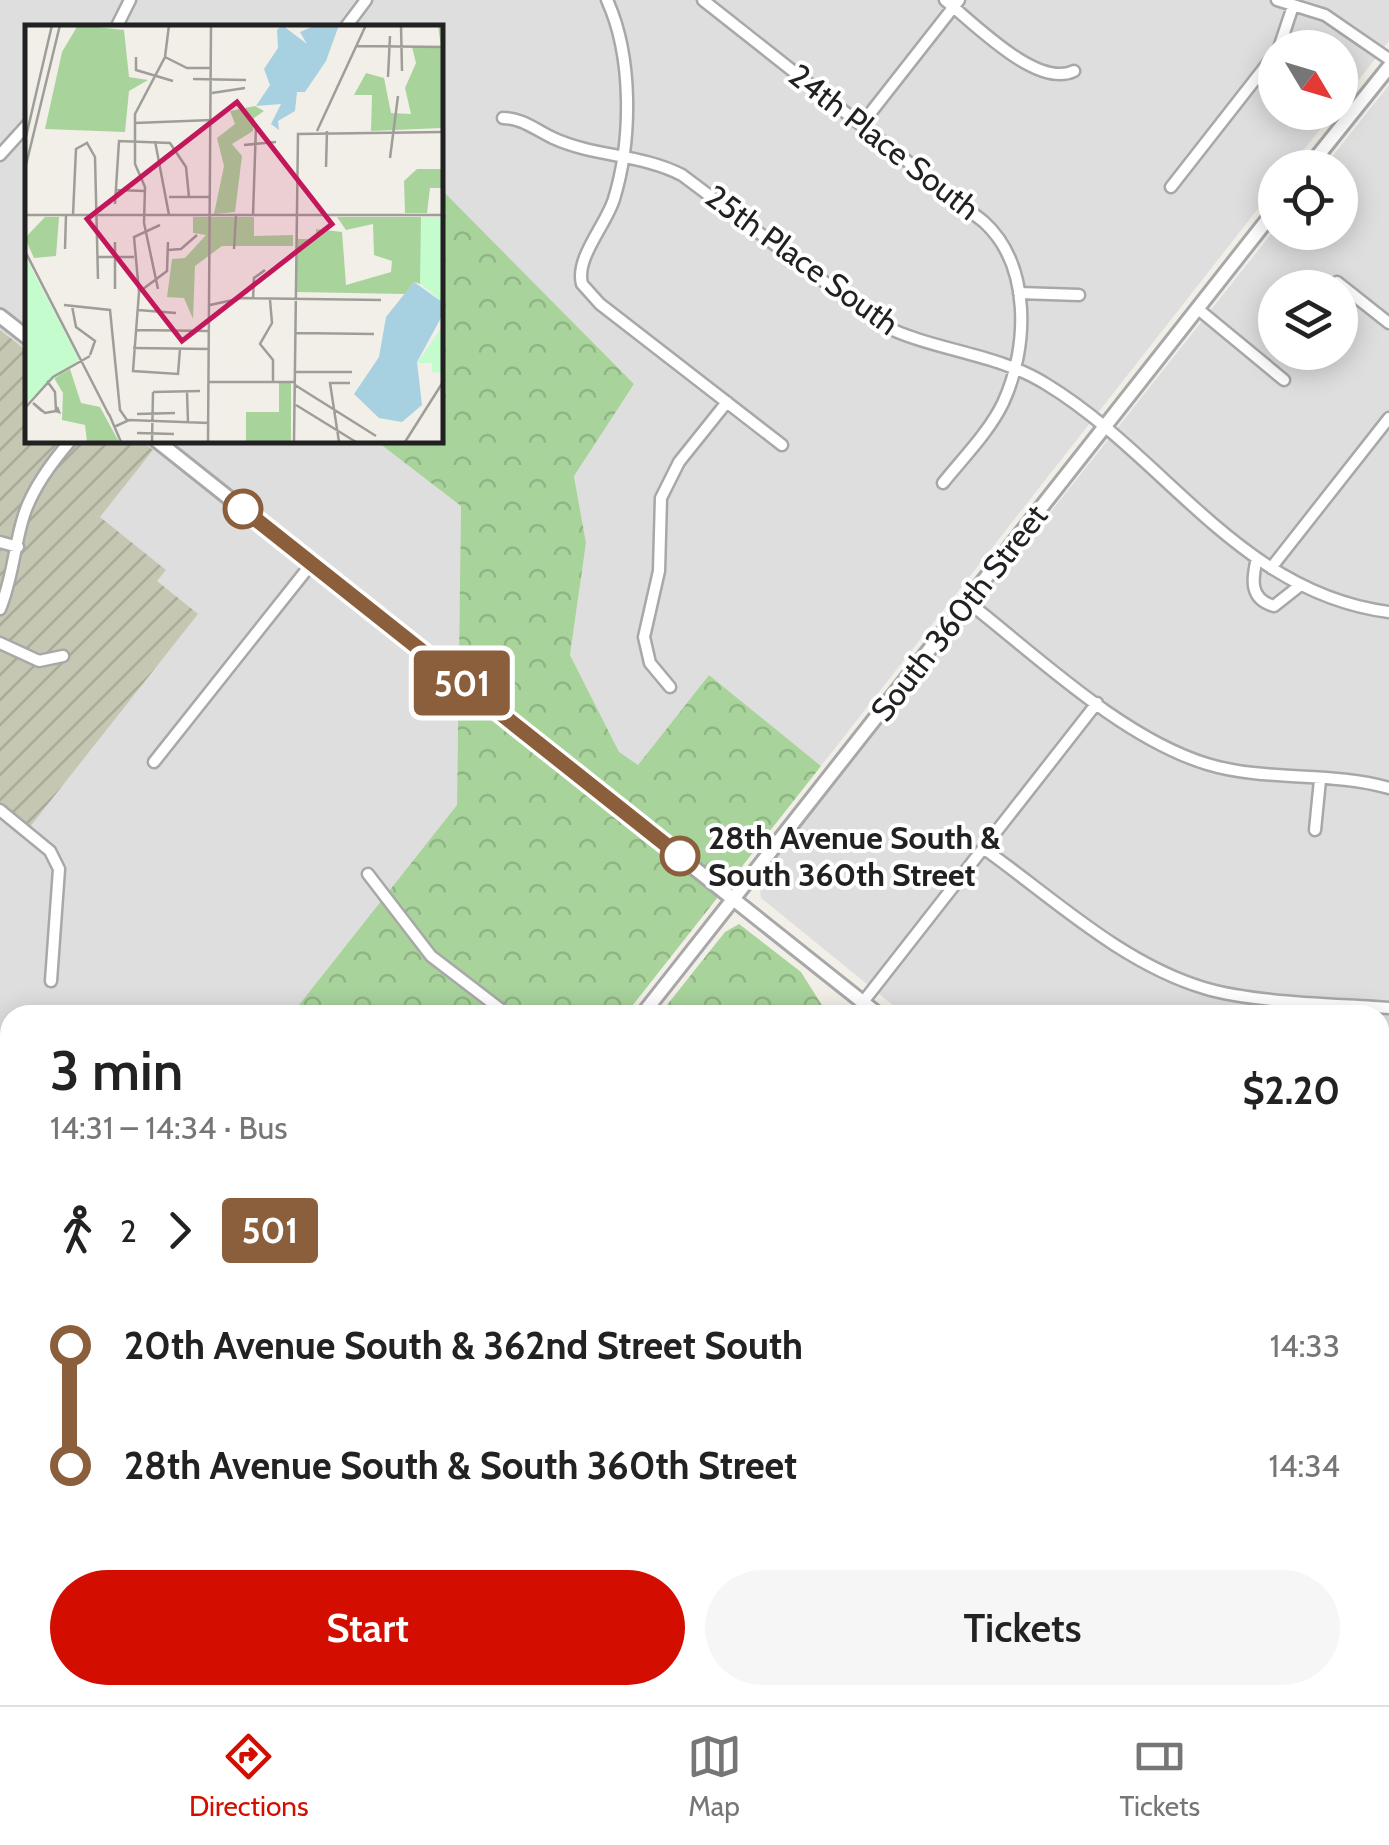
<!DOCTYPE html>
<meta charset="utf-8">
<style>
body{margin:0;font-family:Cabin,sans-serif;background:#f6f6f6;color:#222;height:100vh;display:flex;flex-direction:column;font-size:38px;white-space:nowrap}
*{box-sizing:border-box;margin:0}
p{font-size:32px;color:#767676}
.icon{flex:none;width:55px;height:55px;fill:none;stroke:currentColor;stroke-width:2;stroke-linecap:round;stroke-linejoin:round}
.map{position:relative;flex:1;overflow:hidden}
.side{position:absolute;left:0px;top:1005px;width:1390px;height:700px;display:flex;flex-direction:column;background:#fff;border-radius:30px 30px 0 0;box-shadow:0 5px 25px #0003}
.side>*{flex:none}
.badge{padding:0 20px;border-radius:8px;font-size:35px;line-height:65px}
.needle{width:65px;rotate:128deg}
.controls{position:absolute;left:1258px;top:30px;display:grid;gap:20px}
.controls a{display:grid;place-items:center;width:100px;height:100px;border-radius:50%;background:#fff;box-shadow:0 5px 25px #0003;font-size:50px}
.map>.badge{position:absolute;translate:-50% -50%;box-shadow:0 0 0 5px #fff}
.legs{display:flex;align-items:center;gap:15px;height:110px;padding:0 50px;font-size:32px}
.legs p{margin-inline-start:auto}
.head{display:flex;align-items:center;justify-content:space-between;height:170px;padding:0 50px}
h1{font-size:55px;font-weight:600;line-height:75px}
.action{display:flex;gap:20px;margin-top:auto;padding:20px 50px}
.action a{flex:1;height:115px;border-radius:60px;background:#d30e00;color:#fff;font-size:40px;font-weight:600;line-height:115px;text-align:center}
.action a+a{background:#f6f6f6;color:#222}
ul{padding:0 50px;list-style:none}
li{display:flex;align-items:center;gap:35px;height:120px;font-size:38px}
li i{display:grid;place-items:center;width:15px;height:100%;margin:0 12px;background:currentColor}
li i::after{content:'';width:25px;height:25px;margin:-12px;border:8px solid;border-radius:50%;background:#fff}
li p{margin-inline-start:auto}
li:first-child i{background:linear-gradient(#0000 50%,currentColor 0)}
li:last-child i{background:linear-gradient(currentColor 50%,#0000 0)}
.tab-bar{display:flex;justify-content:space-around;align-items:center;height:140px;border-top:2px solid #e0e0e0;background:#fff;font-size:28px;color:#767676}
.tab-bar a{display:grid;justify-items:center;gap:5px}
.tab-bar .current{color:#d30e00}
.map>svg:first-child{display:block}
.residential{fill:#dfdede;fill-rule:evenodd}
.education{fill:#fdffe4}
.construction{fill:url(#construction-furrows)}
.forest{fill:url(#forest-crowns)}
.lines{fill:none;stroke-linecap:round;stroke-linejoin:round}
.minor-casing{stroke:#a8a8a8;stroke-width:15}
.tertiary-casing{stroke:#a8a8a8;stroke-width:18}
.minor{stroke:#fff;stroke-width:10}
.tertiary{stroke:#fff;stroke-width:12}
.line-1-casing{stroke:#fff;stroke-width:22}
.line-1{stroke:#8b5e3c;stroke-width:15}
.stop-1-dot{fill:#fff;stroke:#8b5e3c;stroke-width:5}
.labels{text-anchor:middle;stroke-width:8;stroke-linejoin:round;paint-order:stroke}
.street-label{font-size:32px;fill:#212121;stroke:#fff}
.stop-label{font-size:32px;font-weight:bold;fill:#212121;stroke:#fff;text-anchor:start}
.inset-road{fill:none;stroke:#9e9d98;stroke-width:2.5}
.view{fill:#c2185b;fill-opacity:0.15;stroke:#c2185b;stroke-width:5}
.inset-edge{fill:none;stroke:#212121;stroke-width:5}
</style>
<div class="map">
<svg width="1389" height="1705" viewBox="0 0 1389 1705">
<defs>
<pattern id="construction-furrows" width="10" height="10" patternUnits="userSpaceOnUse" patternTransform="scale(2.5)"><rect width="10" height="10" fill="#c6c7b2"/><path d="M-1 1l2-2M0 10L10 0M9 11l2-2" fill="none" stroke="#aaab99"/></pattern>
<pattern id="forest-crowns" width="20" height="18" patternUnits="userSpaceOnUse" patternTransform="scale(2.5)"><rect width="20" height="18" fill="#a8d39b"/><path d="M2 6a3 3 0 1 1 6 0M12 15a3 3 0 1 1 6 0" fill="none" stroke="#90b585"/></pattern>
</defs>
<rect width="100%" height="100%" fill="#f2efe8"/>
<!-- residential -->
<path class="residential" d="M0 0H1389V41L1340 104V48H1275V112L1333 113 1290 167 1275 168V187L821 766 709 675 638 765 619 753 570 655 586 543 574 475 634 384 440 188V28H28V440H375L461 506 457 805 291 1015H10V1272L0 1264Z
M1389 85V1407L1380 1400V1015H905L761 898 759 880 1275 229 1340 232V168L1324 167ZM1275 288H1340V352H1275Z
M764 1695H1134L1146 1705H757Z"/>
<!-- education -->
<path class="education" d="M0 1518 10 1525V1695H106L98 1705H0Z
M543 1695H764L757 1705H556Z"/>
<!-- construction -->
<path class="construction" d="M0 330 27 351 28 440H140L153 450 100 517 166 570 157 581 198 614 29 828 0 804Z"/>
<!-- forest -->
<path class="forest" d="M440 188 634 384 574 476 586 543 570 655 619 752 638 765 709 675 821 766 625 1015H291L457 805 461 506 375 440H440Z
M739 924 801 972 828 1015H659L725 932Z
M0 1307 10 1314V1475L0 1489Z
M0 1521 10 1528V1638L0 1655Z
M1134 1695H1338L1330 1705H1146Z"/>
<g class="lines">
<!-- minor casing -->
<g class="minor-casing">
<path id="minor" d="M607 0C633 57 632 140 614 199 606 225 575 258 582 284L600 304 782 445
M703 0 984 222C1031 265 1029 347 1003 403 989 432 963 458 943 483
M945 0C974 23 1037 89 1074 71
M1277 0 1325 15 1389 59
M116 28 130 0
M345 28 366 0
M1279 48 1293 6
M503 118C522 118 536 130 553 138 594 157 642 154 682 175L882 325C934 351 997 353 1046 384 1166 457 1240 593 1389 612
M861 125 959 0
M0 155 28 124
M1171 187 1275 54
M1337 282 1389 323
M1019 293 1079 295
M1198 309 1284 380
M0 542 18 547
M1257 558C1252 579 1249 599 1274 606L1298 587
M1271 568 1389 418
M968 602C1037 656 1122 738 1207 764 1266 782 1331 771 1389 788
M0 609C13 578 14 546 24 515 33 487 52 462 71 440
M0 643 39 661 63 656
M670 687 650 663 644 637 659 571 661 498 679 462 727 402
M154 762 312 563
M0 810 50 851 59 869 51 981
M1315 830 1320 780
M983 848C1052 897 1121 963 1204 988 1253 1003 1336 1004 1389 1008
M368 874 431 956 508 1015
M863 1002 1097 703
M1380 1593 1389 1581
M1109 1695 1112 1705
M901 1705 908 1695"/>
</g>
<!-- tertiary casing -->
<g class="tertiary-casing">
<path id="tertiary" d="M1308 168 1389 67
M0 316 28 338
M156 440 879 1015
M642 1015 1275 210
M0 1286 10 1294
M1380 1413 1389 1420
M520 1695 533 1705
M98 1705 106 1695"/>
</g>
<!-- minor -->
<use href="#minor" class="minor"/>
<!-- tertiary -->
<use href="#tertiary" class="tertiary"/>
</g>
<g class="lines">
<!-- line-1 casing -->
<g class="line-1-casing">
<path id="line-1" d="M243 509 680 856"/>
</g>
<!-- line-1 -->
<use href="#line-1" class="line-1"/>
</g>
<!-- markers -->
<g class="stop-1-dot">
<circle cx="243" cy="509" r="18"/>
<circle cx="680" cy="856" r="18"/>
</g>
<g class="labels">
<!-- street labels -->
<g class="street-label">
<text transform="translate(884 142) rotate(38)" y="11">24th Place South</text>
<text transform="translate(802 260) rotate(36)" y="11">25th Place South</text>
<text transform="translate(959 613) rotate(-52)" y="11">South 360th Street</text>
</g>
<!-- stop labels -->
<g class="stop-label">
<text x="708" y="849">28th Avenue South &amp;<tspan x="708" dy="37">South 360th Street</tspan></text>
</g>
</g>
<!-- overview -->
<g transform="translate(25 25)">
<rect width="418" height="418" fill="#f2efe8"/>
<path d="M53 0 99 5 104 52 123 55 104 66 100 107 20 104 37 27ZM413 0H417V103L346 106 347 70H329L341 48 359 53 366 88 386 89 380 63 391 38 387 22H416ZM230 81 239 86 229 93 228 106 207 119 217 131 210 187 189 189 199 141 192 113 210 99 205 86ZM392 144H417V163H405L402 188H380L379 156ZM20 192H34L31 231 9 233 0 213ZM168 192H229V211L268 210V221H197L170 241 168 294 159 273 142 272 147 234 160 233 181 210 168 208ZM312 192H412L396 259 389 257 380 269 272 267V214H291V204L317 207 321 260 366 247 367 236 349 230 348 199 321 205ZM45 344 56 378 75 382 94 417H62L60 400 37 395 38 368 29 353ZM254 357H266V417H221V387H254Z" fill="#a8d39b"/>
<path d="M396 192H417V277L395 258ZM0 231 54 334 0 378ZM417 302V348L407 347V338H392Z" fill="#c4fccd"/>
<path d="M291 0H314L301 36 280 67H272L270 86 253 96 254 105 246 99 256 79 231 81 245 60 239 44 253 23 252 5 257 0 282 19 275 7ZM389 257 417 277V291L392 337 397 380 377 397 354 393 329 369 354 332 361 292Z" fill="#a7d0e1"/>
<path class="inset-road" d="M376 0 377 46M332 21 418 22M111 32V45L148 56M140 32 162 43H186M363 52 365 11M168 54 221 55M187 68 220 63M110 98 187 95M292 106 341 0M0 116 27 0M130 116 144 190M219 120 251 117M365 133 373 71M301 142 302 106M0 144 35 0M90 165 120 166M144 172H186M90 179 94 116 145 118 161 142 164 172M0 190H418M48 190 51 124 62 118 70 132 73 254M228 190 231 101M135 200 109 212 114 267 108 346 153 349 155 324M90 217V264M40 224 41 190M209 224 211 190M143 225 156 224 172 210M0 226 84 390M72 232H109M133 264 119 198 120 162 110 139V89L140 32 144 0M114 267 142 246 143 217M228 274 229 253 240 245M245 275 247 298 235 319 248 335V357M39 280 85 285 95 385 102 395M185 280 217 273 356 275M47 281 51 302 70 316 65 330M113 285 151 288M110 305 185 306M270 308 349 309M108 323 185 324M270 347H327M22 356 30 367 31 386 34 387 32 382M184 357H270M270 360 351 411M128 367 175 366M162 367 163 397M271 380 331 417M0 383 28 352 65 331M17 386 8 378 20 388 31 386M84 389 96 417M112 389 150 388M89 402 104 395 184 398M112 408 149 409M127 417 128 367M183 417 186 0M269 417 273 109 418 107M314 417 305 358H325M380 417 418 357"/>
<path class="view" d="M212 77 307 199 157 316 62 194Z"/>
<rect width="418" height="418" class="inset-edge"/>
</g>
</svg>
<div class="controls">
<a><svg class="needle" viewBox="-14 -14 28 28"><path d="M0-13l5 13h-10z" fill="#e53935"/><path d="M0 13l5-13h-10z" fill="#767676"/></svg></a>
<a><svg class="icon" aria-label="locate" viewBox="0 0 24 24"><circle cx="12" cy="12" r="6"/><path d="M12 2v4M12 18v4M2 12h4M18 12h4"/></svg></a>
<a><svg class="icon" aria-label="layers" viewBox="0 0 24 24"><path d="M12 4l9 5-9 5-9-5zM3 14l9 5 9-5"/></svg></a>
</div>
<b class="badge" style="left:462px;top:683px;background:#8b5e3c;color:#fff">501</b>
<section class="side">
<div class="head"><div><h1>3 min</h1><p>14:31 – 14:34 · Bus</p></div><b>$2.20</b></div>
<div class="legs"><svg class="icon" aria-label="walk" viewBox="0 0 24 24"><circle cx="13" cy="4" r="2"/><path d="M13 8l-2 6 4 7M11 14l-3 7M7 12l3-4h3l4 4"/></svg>2<svg class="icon" aria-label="forward" viewBox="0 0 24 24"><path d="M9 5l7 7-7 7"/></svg><b class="badge" style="background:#8b5e3c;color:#fff">501</b></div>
<ul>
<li><i style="color:#8b5e3c"></i><b>20th Avenue South &amp; 362nd Street South</b><p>14:33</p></li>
<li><i style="color:#8b5e3c"></i><b>28th Avenue South &amp; South 360th Street</b><p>14:34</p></li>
</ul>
<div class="action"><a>Start</a><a>Tickets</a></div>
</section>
</div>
<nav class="tab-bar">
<a class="current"><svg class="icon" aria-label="directions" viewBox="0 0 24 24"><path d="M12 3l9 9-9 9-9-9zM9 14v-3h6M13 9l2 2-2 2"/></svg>Directions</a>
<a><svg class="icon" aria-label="map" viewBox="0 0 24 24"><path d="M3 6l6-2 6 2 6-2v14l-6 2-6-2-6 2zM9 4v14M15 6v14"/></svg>Map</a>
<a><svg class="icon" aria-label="tickets" viewBox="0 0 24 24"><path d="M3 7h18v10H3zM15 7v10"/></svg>Tickets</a>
</nav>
